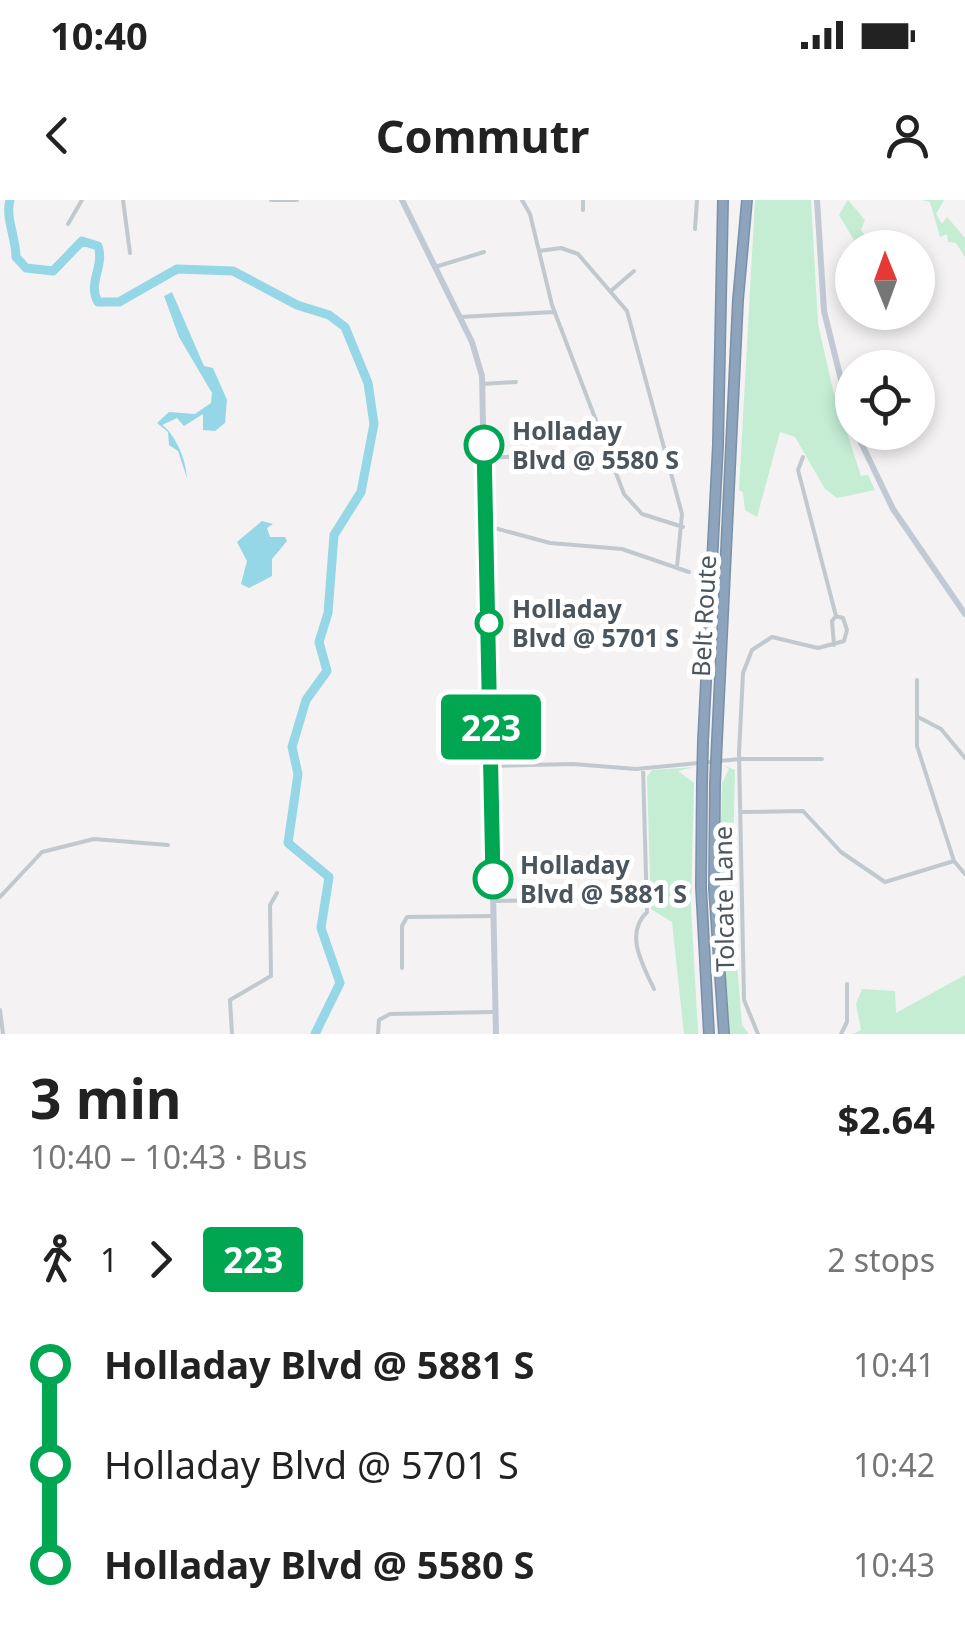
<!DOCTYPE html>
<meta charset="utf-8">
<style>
body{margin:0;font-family:"Noto Sans",sans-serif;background:#f2f2f2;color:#222;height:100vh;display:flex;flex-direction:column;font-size:38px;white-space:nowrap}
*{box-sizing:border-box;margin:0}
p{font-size:32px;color:#767676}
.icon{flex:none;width:55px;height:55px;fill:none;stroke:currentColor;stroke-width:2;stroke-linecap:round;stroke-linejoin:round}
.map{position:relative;height:834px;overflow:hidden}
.drawer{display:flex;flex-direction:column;background:#fff;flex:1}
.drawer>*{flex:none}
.badge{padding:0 20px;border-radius:8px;font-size:35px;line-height:65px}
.needle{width:65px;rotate:359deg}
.controls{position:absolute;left:835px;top:30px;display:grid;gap:20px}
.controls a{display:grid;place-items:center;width:100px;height:100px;border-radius:50%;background:#fff;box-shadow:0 5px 15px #0003;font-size:50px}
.map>.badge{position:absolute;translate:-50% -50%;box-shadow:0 0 0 5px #fff}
.legs{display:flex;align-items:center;gap:15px;height:110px;padding:0 30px;font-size:32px}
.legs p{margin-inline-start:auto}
.summary{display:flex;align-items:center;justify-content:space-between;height:170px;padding:0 30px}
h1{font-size:55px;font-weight:700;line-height:75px}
ul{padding:0 30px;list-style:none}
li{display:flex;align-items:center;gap:35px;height:100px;font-size:38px}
li i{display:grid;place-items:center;width:15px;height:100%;margin:0 12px;background:currentColor}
li i::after{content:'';width:25px;height:25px;margin:-12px;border:8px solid;border-radius:50%;background:#fff}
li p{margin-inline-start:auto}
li:first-child i{background:linear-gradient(#0000 50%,currentColor 0)}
li:last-child i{background:linear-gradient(currentColor 50%,#0000 0)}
.status{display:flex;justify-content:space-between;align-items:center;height:70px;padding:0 50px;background:#fff;direction:ltr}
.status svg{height:28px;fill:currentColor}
header{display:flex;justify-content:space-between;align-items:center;height:130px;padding:0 30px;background:#fff;font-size:45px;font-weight:700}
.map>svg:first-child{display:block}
.green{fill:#c4edd4}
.water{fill:#95d6e7}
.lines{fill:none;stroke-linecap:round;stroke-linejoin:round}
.river{stroke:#95d6e7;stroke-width:9}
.highway-casing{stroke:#7990a8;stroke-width:12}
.street{stroke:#c1c9cf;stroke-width:4}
.secondary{stroke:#c1cad4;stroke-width:6}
.highway{stroke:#8da4bc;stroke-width:9}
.highway-bridge-casing{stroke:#7990a8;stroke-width:12;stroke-linecap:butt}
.highway-bridge{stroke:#8da4bc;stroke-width:9}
.line-1-casing{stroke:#fff;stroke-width:22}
.line-1{stroke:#00a651;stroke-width:15}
.stop-1-dot{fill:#fff;stroke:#00a651;stroke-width:5}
.labels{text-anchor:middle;stroke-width:10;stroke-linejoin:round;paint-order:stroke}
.stop-label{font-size:25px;font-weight:bold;fill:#4b555e;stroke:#fff;text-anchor:start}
.street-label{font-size:25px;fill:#4b555e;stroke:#fff}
</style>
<div class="status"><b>10:40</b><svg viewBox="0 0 49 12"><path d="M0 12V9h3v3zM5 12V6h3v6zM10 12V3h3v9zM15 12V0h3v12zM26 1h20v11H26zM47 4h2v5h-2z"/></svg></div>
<header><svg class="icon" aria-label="back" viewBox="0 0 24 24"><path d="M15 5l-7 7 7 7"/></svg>Commutr<svg class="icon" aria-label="person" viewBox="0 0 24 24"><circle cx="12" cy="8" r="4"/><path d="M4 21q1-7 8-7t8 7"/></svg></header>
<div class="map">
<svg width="965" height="834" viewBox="0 0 965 834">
<rect width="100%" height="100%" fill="#f4f2f2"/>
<!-- green -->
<path class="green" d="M755 0H811L818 124 833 190 861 276 868 275 875 290 837 298 825 289 795 237 780 232 757 317 745 310 743 292 739 290Z
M848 0 865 20 861 30 869 40 863 47 852 48 848 61 840 57 854 40 839 15Z
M922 0H944L936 14 942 24 947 17 965 38V57L956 43 948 42 947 34 940 37 930 2Z
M723 565 735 570 732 702 742 825 749 834H730L719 692 722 583 729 569Z
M695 567 678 571 694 583 691 705 698 834H684L672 722 651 709 647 577 652 570Z
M965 775V834H853L861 830 856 804 862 789 895 791 896 813Z"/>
<!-- water -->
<path class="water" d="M172 92 204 166 213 168 227 200 225 223 215 231 203 230V214L184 226 177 218 162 225C175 234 186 259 187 278L178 251 169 245 168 232 157 223 169 212 195 214 211 203 212 193 179 137 164 96Z
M262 321 273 324 267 328 270 337H285L287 341 272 359V376L249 388 241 384 247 361 237 342Z"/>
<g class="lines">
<!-- river -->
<path class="river" d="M10 0C5 17 16 38 16 57L26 68 53 71 82 41 98 46C105 66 87 83 98 102H119L177 69 233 71 297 105 329 115 345 127 368 183 374 224 361 292 334 335 328 413 319 442 327 471 306 500 292 547 298 574 288 643 329 677 321 728 340 783 315 834"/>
<!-- highway casing -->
<g class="highway-casing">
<path id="highway" d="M717 540 738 100 747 0
M703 541 718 245 723 0
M702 584 701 687 709 834
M715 584 714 688 724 834"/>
</g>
<!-- street -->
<path class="street" d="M123 0 130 53
M271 0H297
M522 0 530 14 552 105 624 294 642 314 683 327
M583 0V10
M68 24 82 0
M695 29 697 0
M539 51 561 48 578 54 627 111 682 314 677 367
M435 67 484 52
M612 90 634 71
M460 117 554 112
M482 184 516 182
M803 257 798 270 836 416 832 421 834 445
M485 258 542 255
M487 326 550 343 622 349 689 372
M917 480V546L954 661 965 674
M918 517 941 529 965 558
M492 566 573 564 636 569 740 559H822
M643 568 647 712C624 734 643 765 654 789
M741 612 803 611 841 652 885 682 954 661
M0 697 42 652 94 639 168 645
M495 701 591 699
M402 768V726L407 717 494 716
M0 810 3 834
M232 834 230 800 271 776 270 705 277 693
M378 834 379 820 390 814 493 812
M758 834 744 800 739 553 743 473 752 450 772 437 818 448 844 441 847 430 843 418 836 416
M841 834 847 822V784"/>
<!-- secondary -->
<path class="secondary" d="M402 0 472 142 482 176 496 834
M817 0 824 111 852 224
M856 232 893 309 965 414"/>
<!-- highway -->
<use href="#highway" class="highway"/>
<!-- highway-bridge casing -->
<g class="highway-bridge-casing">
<path id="highway-bridge" d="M702 584 703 541
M715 584 717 540"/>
</g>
<!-- highway-bridge -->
<use href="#highway-bridge" class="highway-bridge"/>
</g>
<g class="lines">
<!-- line-1 casing -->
<g class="line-1-casing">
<path id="line-1" d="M484 245 493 679"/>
</g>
<!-- line-1 -->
<use href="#line-1" class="line-1"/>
</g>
<!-- markers -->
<g class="stop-1-dot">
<circle cx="484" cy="245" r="18"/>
<circle cx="489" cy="423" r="12"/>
<circle cx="493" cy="679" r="18"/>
</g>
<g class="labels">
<!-- stop labels -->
<g class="stop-label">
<text x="512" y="240">Holladay<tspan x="512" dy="29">Blvd @ 5580 S</tspan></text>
<text x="512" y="418">Holladay<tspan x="512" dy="29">Blvd @ 5701 S</tspan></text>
<text x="520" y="674">Holladay<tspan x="520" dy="29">Blvd @ 5881 S</tspan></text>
</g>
<!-- street labels -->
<g class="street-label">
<text transform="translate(704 416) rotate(-87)" y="9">Belt Route</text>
<text transform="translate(724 699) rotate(-91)" y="9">Tolcate Lane</text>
</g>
</g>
</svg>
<div class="controls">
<a><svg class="needle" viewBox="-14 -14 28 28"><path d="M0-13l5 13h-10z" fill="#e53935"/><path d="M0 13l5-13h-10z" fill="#767676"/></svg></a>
<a><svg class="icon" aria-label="locate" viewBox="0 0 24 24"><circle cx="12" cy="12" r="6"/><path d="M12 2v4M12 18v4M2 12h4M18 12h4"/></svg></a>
</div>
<b class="badge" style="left:491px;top:527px;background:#00a651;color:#fff">223</b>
</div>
<section class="drawer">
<div class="summary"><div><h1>3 min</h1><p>10:40 – 10:43 · Bus</p></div><b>$2.64</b></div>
<div class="legs"><svg class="icon" aria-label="walk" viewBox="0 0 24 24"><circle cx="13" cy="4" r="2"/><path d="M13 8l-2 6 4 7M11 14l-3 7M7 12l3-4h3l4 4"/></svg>1<svg class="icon" aria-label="forward" viewBox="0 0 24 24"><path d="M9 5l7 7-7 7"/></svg><b class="badge" style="background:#00a651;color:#fff">223</b><p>2 stops</p></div>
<ul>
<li><i style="color:#00a651"></i><b>Holladay Blvd @ 5881 S</b><p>10:41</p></li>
<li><i style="color:#00a651"></i><span>Holladay Blvd @ 5701 S</span><p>10:42</p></li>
<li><i style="color:#00a651"></i><b>Holladay Blvd @ 5580 S</b><p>10:43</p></li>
</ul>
</section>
